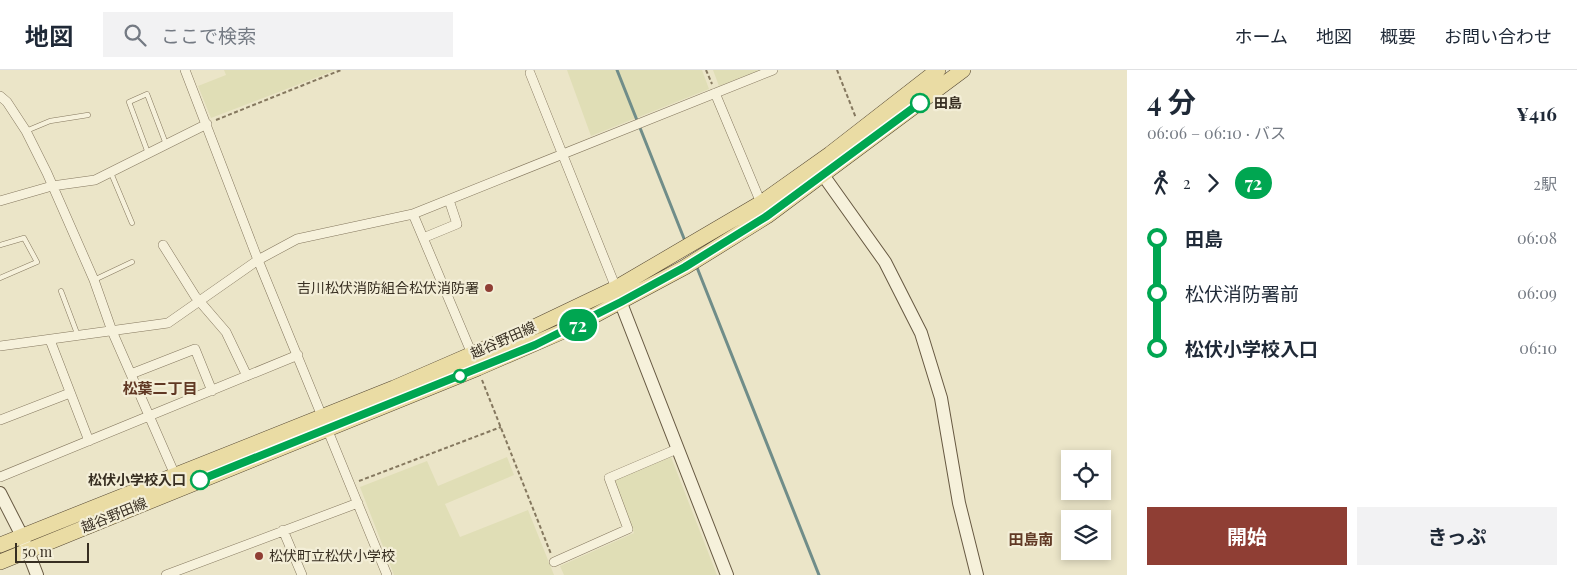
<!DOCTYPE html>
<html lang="ja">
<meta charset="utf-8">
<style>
body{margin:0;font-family:"Playfair Display","Noto Sans JP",serif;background:#f2f2f3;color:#1f2937;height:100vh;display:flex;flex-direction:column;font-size:19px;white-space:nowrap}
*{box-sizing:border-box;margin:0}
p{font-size:16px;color:#747a83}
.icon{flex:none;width:28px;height:28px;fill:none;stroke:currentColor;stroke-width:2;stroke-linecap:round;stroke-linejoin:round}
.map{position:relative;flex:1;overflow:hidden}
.side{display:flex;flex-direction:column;background:#fff;width:450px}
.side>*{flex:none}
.badge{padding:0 10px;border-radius:16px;font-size:18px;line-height:32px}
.buttons{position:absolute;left:1061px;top:380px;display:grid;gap:10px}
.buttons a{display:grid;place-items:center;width:50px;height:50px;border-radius:0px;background:#fff;box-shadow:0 2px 8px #0003;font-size:25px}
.scale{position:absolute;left:15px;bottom:12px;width:74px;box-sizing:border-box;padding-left:5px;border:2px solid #372e21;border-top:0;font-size:14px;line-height:18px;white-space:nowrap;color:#372e21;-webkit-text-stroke:4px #f3eed7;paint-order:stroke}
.map>.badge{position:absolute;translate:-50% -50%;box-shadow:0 0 0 2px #fff}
.legs{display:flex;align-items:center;gap:8px;height:55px;padding:0 20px;font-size:16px}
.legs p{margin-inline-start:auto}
.headline{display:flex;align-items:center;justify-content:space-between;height:85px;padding:0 20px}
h1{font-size:28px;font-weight:700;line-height:38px}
.button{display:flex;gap:10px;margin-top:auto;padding:10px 20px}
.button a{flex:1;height:58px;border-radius:0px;background:#8f3e34;color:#fff;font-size:20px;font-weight:700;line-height:58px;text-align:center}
.button a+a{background:#f2f2f3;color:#1f2937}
ul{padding:0 20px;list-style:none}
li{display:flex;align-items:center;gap:18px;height:55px;font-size:19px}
li i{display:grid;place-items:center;width:8px;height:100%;margin:0 6px;background:currentColor}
li i::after{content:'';width:12px;height:12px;margin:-6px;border:4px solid;border-radius:50%;background:#fff}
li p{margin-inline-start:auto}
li:first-child i{background:linear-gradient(#0000 50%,currentColor 0)}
li:last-child i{background:linear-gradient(currentColor 50%,#0000 0)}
header{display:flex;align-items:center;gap:30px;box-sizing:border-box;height:70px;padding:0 25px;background:#fff;border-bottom:1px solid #e0e1e3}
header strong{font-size:24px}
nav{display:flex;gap:28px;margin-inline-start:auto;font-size:18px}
.search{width:350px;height:45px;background:#f2f2f3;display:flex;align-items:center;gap:12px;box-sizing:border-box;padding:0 18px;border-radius:0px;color:#747a83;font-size:19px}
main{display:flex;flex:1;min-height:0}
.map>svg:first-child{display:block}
.farmland{fill:#e0deb6}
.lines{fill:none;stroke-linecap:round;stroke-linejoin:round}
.stream{stroke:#708d89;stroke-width:3}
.lane-casing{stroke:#85785f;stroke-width:5.5}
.street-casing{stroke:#85785f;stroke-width:10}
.secondary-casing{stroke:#675942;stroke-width:14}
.primary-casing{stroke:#544632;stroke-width:16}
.path{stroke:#85785f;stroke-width:2;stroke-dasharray:4 2.5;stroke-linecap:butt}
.lane{stroke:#f6f1db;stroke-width:4.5}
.street{stroke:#f6f1db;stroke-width:9}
.secondary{stroke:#f6f1db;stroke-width:12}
.primary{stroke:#eadca4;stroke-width:15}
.line-1-casing{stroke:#fff;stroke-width:11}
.line-1{stroke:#00a651;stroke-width:8}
.stop-1-dot{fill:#fff;stroke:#00a651;stroke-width:2.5}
.poi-dot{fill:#8f3e34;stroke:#f3eed7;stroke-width:2}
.labels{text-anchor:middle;stroke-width:4.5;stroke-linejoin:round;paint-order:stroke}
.stop-label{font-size:14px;font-weight:bold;fill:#372e21;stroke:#f3eed7;text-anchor:start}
.poi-label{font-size:14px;fill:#372e21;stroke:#f3eed7;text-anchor:end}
.street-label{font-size:14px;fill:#372e21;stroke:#f3eed7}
.neighbourhood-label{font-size:15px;font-weight:bold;fill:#603824;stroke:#f3eed7}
</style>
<header>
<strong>地図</strong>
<div class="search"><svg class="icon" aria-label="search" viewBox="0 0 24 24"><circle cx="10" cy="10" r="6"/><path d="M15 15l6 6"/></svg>ここで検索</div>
<nav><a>ホーム</a><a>地図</a><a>概要</a><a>お問い合わせ</a></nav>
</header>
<main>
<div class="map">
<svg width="1127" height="505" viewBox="0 0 1127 505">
<rect width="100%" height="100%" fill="#ebe5c8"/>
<!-- farmland -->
<path class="farmland" d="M224 0H336L211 48 198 16 226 5Z
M567 0H702L709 19 591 66Z
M713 0H760L719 16Z
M507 387 514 405 445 434 460 467 528 440 554 505H394L360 417 427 391 438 416Z
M671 387 717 505H564L560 496 634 463 613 411Z"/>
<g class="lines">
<!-- stream -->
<path class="stream" d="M617 0 685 171
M696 195 819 505"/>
<!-- lane casing -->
<g class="lane-casing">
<path id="lane" d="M26 61 50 51 88 45
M148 83 129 32 147 24 166 74
M111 103 132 153
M0 175 24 168 37 192 0 208
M94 210 132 192
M61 221 78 266"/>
</g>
<!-- street casing -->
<g class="street-casing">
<path id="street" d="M185 0 258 190 387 505
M530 3 616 218
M715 23 761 133
M0 26 7 32 26 61 47 103 94 210 112 261 175 405
M0 131 52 116 95 110 207 54
M413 144 472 284
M423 168 457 154 449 130
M163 175 195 226 226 262 247 306
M50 270 89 371
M0 276 168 253 258 190 297 169 413 144 773 0
M131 304 195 279 212 321
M0 350 70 323
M0 407 298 285
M283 460 302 505
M554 492 628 459 609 408 677 379
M166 505 358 433"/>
</g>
<!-- secondary casing -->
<g class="secondary-casing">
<path id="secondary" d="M823 105 885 192 921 263 941 328 959 433 977 505
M617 223 727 505
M0 423 22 466 37 505"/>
</g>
<!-- primary casing -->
<g class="primary-casing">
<path id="primary" d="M0 475 394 318 528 260 616 218 761 133 830 84 938 0
M0 492 478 298 575 256 685 197 767 146 963 0"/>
</g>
<!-- path -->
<path class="path" d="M706 0 712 14
M837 0 856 48
M216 50 341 0
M482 310 551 484
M359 411 501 357"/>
<!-- lane -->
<use href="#lane" class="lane"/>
<!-- street -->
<use href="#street" class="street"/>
<!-- secondary -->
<use href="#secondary" class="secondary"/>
<!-- primary -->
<use href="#primary" class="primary"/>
</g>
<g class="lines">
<!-- line-1 casing -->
<g class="line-1-casing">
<path id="line-1" d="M200 410 535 275 621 232 685 197 767 146 920 33"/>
</g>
<!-- line-1 -->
<use href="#line-1" class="line-1"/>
</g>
<!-- markers -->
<g class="stop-1-dot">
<circle cx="920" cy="33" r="9"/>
<circle cx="460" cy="306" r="6"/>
<circle cx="200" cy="410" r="9"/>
</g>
<g class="poi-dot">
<circle cx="489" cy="218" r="5"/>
<circle cx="259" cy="486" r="5"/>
</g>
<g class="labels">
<!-- stop labels -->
<g class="stop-label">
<text x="934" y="38">田島</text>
<text x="186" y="415" text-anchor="end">松伏小学校入口</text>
</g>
<!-- poi labels -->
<g class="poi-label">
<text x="479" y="223">吉川松伏消防組合松伏消防署</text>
<text x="269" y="491" text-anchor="start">松伏町立松伏小学校</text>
</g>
<!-- street labels -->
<g class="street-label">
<text transform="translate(503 270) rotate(-24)" y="5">越谷野田線</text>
<text transform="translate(114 445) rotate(-22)" y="5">越谷野田線</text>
</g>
<!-- neighbourhood labels -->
<g class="neighbourhood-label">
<text x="160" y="324">松葉二丁目</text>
<text x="1031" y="475">田島南</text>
</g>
</g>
</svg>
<div class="buttons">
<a><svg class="icon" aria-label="locate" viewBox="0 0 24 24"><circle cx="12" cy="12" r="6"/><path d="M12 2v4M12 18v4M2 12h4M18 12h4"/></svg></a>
<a><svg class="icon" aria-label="layers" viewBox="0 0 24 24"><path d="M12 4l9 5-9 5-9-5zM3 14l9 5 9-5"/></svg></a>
</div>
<div class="scale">50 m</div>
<b class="badge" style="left:578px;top:255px;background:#00a651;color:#fff">72</b>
</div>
<section class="side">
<div class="headline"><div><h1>4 分</h1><p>06:06 – 06:10 · バス</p></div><b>¥416</b></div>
<div class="legs"><svg class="icon" aria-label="walk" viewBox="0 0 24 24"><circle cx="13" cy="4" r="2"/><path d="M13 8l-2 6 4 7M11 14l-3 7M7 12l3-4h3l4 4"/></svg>2<svg class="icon" aria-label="forward" viewBox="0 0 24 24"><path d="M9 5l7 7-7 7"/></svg><b class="badge" style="background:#00a651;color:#fff">72</b><p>2駅</p></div>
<ul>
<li><i style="color:#00a651"></i><b>田島</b><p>06:08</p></li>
<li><i style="color:#00a651"></i><span>松伏消防署前</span><p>06:09</p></li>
<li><i style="color:#00a651"></i><b>松伏小学校入口</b><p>06:10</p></li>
</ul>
<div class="button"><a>開始</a><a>きっぷ</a></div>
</section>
</main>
